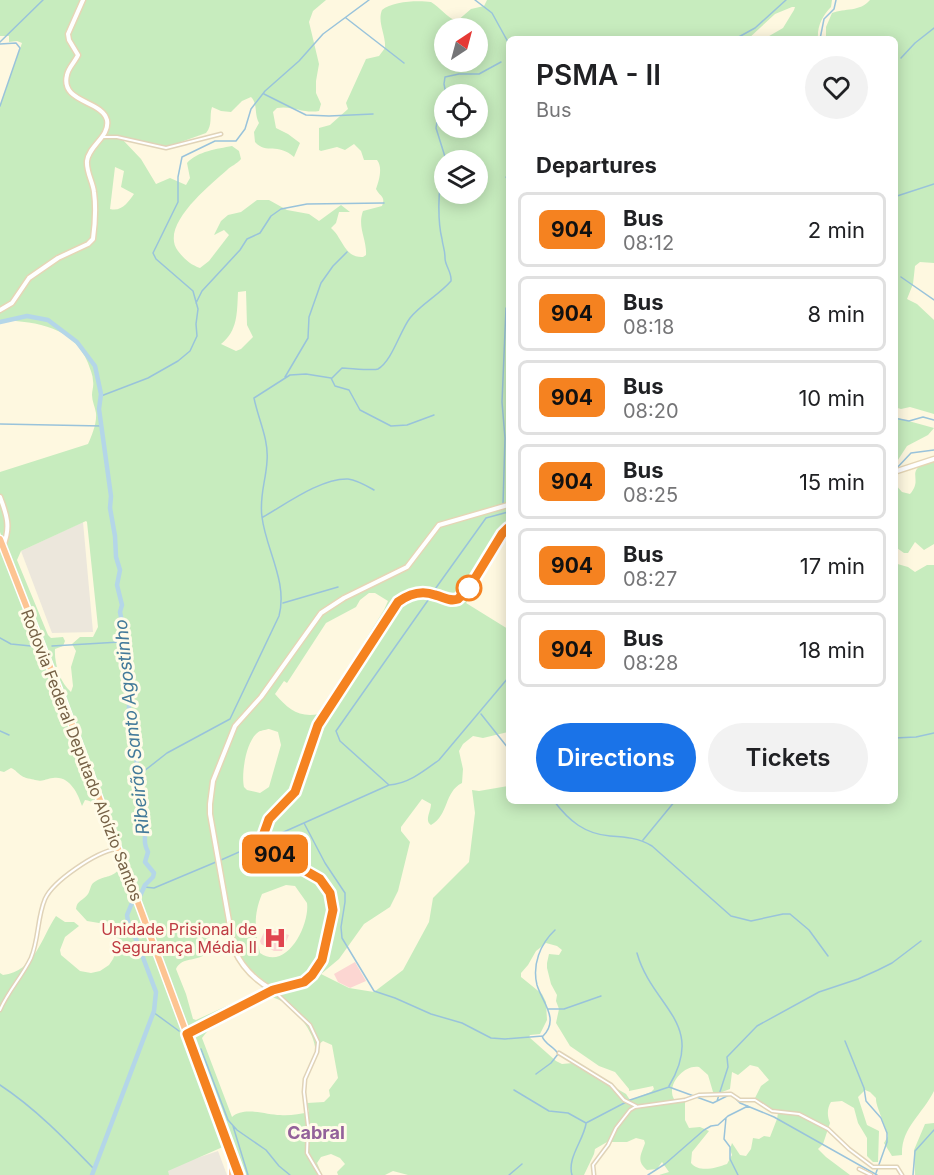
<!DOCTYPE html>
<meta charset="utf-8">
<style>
body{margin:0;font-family:Inter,sans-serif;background:#f2f2f2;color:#202124;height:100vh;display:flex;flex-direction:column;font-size:22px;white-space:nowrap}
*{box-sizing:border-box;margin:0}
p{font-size:20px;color:#757577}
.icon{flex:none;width:33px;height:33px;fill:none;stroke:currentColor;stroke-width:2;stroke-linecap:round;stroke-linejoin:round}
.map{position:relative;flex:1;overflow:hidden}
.side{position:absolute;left:506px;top:36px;width:392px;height:768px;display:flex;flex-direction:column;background:#fff;border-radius:9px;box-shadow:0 3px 15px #0003}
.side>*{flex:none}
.badge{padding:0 12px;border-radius:9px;font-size:21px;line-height:39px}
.needle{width:39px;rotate:36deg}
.fabs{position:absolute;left:434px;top:18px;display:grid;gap:12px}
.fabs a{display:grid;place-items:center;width:54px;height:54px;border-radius:50%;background:#fff;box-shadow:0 3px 15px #0003;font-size:30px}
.map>.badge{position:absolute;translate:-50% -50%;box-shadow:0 0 0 3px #fff}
h2{padding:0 30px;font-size:22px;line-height:54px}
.round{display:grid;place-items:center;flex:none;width:63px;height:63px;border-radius:32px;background:#f2f2f2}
.overview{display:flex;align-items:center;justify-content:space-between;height:102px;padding:0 30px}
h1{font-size:28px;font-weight:600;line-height:45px}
.cta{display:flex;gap:12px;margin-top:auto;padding:12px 30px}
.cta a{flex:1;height:69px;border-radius:36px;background:#1a73e8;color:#fff;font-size:24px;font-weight:600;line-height:69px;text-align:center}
.cta a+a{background:#f2f2f2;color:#202124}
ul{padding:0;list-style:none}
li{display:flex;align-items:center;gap:18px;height:75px;margin:0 12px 9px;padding:0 18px;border:3px solid #e0e0e0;border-radius:9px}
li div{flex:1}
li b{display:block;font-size:22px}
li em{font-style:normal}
li .badge{min-width:66px;font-weight:700;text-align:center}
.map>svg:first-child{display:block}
.industrial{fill:#ece7dc}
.medical{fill:#fcd6d2}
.green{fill:#c7ecbe;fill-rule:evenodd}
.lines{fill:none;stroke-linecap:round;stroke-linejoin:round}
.stream{stroke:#99c3db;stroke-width:1.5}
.river{stroke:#b4d6e8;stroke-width:4.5}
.street-casing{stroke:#e0d3b8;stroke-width:5}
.secondary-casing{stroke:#e5d6b6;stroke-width:7}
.highway-casing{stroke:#fff;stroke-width:9}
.street{stroke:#fff;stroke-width:2}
.secondary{stroke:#fff;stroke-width:4}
.highway{stroke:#fdc492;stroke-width:6}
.line-casing{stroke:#fff;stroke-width:14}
.line{stroke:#f58220;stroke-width:9}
.stop-dot{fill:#fff;stroke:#f58220;stroke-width:3}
.labels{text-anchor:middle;stroke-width:6;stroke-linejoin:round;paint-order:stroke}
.street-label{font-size:16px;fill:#766146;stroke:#fffbe8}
.health-label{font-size:16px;fill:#be3a42;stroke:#fffbe8;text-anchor:end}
.water-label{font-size:18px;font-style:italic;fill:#437a9a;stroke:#fffbe8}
.neighbourhood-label{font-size:18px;font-weight:bold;fill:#93619a;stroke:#fffbe8}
</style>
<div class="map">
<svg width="934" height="1175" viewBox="0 0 934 1175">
<rect width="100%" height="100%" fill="#fef8e0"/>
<!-- industrial -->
<path class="industrial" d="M83 522 93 632 52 633 21 551Z
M218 1151 227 1175H166L164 1169Z"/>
<!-- medical -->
<path class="medical" d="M266 928 289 935 282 951H274L261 944 260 941Z
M355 962 366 981 350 988 338 982 334 974Z"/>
<!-- green -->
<path class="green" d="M0 0H326L313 11 309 22 319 64 316 81V93L321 104 319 111C304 114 292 105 277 108L273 112 276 128 288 134 300 143 294 157C277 142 267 155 255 142L254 132 259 123C254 114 258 104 251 97L242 101 231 112 221 111 212 107C209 116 213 125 206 133L167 147 122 139 141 159 156 184 170 178 186 185 190 178 187 163C198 151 217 149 232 146L239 151 241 159C237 164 231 166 227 170 209 186 159 226 178 251 184 259 191 265 200 268L209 261 229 235 224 230 214 235 221 221 228 215 241 212 257 200H269L287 210 309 214 319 221 341 205 350 212H339L336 223 331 228C343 238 344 258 363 257L366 255C367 239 357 227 363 211L382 206C386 196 380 197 376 189 379 181 383 167 377 160H364L361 151 354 144 345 150 337 147 321 151 319 150V128L330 125 348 109 346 103 366 59 379 56 385 48C386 35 377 22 382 10 392 1 419 0 431 2 440 7 447 18 457 21L471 9 484 6 487 0H832L831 7C822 16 817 27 818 39H764L783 28 794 10 795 7H792L775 14 748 39H508V537L466 603 508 629V732L483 738 473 736 463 744 459 751 463 769 462 783C444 792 449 815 431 825 424 821 431 811 431 804L422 799 401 827V831L410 842 398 891 390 907 364 924 339 959 321 974 349 988 374 992 403 970 429 922 433 898 469 862 475 813 472 790 479 791 508 786V801H894V563L908 567 915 572 927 565H934V1091C922 1115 901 1128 902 1155L892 1156 884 1143 888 1136C886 1126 875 1105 876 1098L870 1092 865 1090 858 1097 867 1125 879 1131 878 1162H873L867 1156V1138L858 1123 854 1108 842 1101 831 1102C827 1108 827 1116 830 1123L823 1144 818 1149 826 1157 850 1175H659L669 1172 662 1162 657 1169 647 1170C636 1161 641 1155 645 1143L644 1140 636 1138 627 1142H607L595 1149 594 1154 584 1175H408L393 1171 385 1175H338L337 1172 345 1164 340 1158 331 1154 321 1157 317 1163 322 1175H243L100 791 0 532V472L88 444C92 435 97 423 96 413 95 407 92 401 92 395 92 390 94 386 93 381 93 375 90 369 88 363 74 327 37 322 3 320L0 323V106L22 43 17 41 9 42V36H0ZM444 28H477V62H444ZM444 94H477V128H444ZM444 160H477V194H444ZM115 167 124 171 121 187 134 194C128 202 122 212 110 209ZM246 291 247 325 253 337 241 349 236 351 221 344C238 331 237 312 238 292ZM86 521 87 522 98 627 93 637H80L72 644 76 651 71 667 73 686 71 692C60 683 54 663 55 649L63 646 65 641 63 637 51 638 48 635 17 560 21 551ZM369 593H375L388 601 384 610 319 714C299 718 288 709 275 694L284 681 287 683 326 623 356 607 360 600ZM269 729 278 732 281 745 269 787 260 793 247 790 244 787C241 774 246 738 260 731 261 731 268 729 269 729ZM286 885 295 886 307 903C310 924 287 972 260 953 255 932 253 915 262 894ZM222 927 232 936 244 963 266 984V988L196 1020 193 1019 186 994 176 969C181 958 193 961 203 956 209 945 206 931 222 927ZM546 943 557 946 562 950 559 955 549 954 547 963V968L551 984 557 995 556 1001 559 1009 556 1023 570 1046 599 1066 615 1072 629 1089V1091L653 1086 654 1089 651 1092 630 1100 626 1094 573 1063 562 1064 556 1061 529 1037 530 1035 540 1034 547 1020 546 1002 542 994 521 977V973L528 965 536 951ZM270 997C289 999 313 1029 315 1047L323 1041 332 1045 338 1078 329 1090 330 1096 324 1102 307 1103 309 1112C300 1114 289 1116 280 1115 266 1115 244 1106 232 1117L202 1038C217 1017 247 1006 270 997ZM750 1065 758 1067 769 1080 761 1086 755 1098 778 1113 777 1119 770 1137 764 1136 759 1139 753 1138 751 1149 746 1156 740 1155 732 1143 730 1149 732 1155 727 1164C716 1168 699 1173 691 1163L692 1152 709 1131 700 1127 689 1128 685 1120V1101L674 1099C666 1085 684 1064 699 1067L708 1075 713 1092H722L730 1089 732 1072 738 1075Z
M870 0H934V263L920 262 915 266 913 284 907 299 917 304 934 320V414L910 407 901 409 894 407V39H826V27L832 13C845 8 860 12 870 0Z
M894 417 934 428 928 435 907 446 894 466Z
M934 458V544L924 550 915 542 908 553H904L894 546V483L902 492 910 494C925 477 901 472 934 458Z
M0 541 104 813C99 807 93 801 85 800L82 806C78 793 69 775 53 778 44 779 45 782 35 780 32 779 24 778 22 776 17 773 16 770 11 768L4 772 0 771Z
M122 867 225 1146 168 1171 169 1175H0V973L3 975C35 971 41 938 56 916L65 922H74L79 926 65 937 60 950 61 955 80 971 91 973 100 971 109 965 113 959 117 949V941L112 931 105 924 87 921 76 909C77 900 83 901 88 894 91 889 90 884 96 881 108 874 109 880 122 867Z
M934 1123V1175H915L914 1150 925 1124Z"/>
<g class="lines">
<!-- stream -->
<path class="stream" d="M475 0 492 13 508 42
M346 18 404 63
M735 39 755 28 786 0
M820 39 824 19 834 9 836 0
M0 42 43 0
M0 44 16 43 20 48 0 106
M901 58 915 43 934 28
M264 94 306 115 329 116 373 114
M446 94 444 84 445 77 459 74H479L501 62
M444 99 438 116 436 128 446 160
M506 177 508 180
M894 197 934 184
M901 277 934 300
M196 303 202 291 240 250 247 239 260 233 271 216 281 209 307 204 384 203
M285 377 308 338 309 317 321 283 333 266 347 252
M331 378 335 386 349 390 360 410 391 426 407 425 434 415
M332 378 342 368C349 368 373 371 378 369 392 361 400 331 410 318 421 304 439 295 451 281 452 272 445 266 445 258 445 250 443 247 442 239 438 223 437 187 444 172
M101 396 148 378 178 361 190 351 197 336 196 324 198 309 193 291 156 259 153 253 178 202V177L182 157 215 141H236L245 129 251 109 265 91 299 61 323 34 369 0
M894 418 909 421 923 417 934 420
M0 424 102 426
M895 470 911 453 934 450
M503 504 505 438 502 402 506 308
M263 517C286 504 321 478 348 479 357 480 367 486 374 490
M433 592 486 518 508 512
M283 603 338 587
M0 638 11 644 31 646
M52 646 120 642
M481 714 508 748
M0 731 9 735
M894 738 916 737 934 733
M139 775 167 753 230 719 279 616C288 582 266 550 262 517 259 496 266 481 267 461 269 439 258 419 254 398L290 375 306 374 331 378
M389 785 340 741 336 731 431 596
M554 801C569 821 585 834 610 836 626 837 639 838 652 846L731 916 751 921 783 914H790L809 930 828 956
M304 823 325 863 345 893V902L341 927 342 938 374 991 395 998 431 1014 462 1023 491 1038 505 1039 543 1036C560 1019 542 1002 537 985 532 965 540 944 555 930
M268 839 389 785C408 784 424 771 439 760L508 678
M643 840 675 801
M221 860 264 841
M144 887 154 888 216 862
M637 953C652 1007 707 1023 669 1086
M548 1009H564L601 996
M153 1012 179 1031
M845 1041 864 1088 866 1101 881 1118 887 1133V1142L876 1173
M201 1049 228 1120 237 1130 266 1150 279 1166 290 1175
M536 1074 551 1063 558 1054C554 1046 545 1045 542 1036
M0 1085C35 1108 65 1139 94 1169
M514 1090 549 1111 568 1113 586 1123 630 1100 669 1087 713 1103 729 1095
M734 1097 740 1103 774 1117 877 1175
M717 1101 728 1067 727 1057 757 1026 819 992 858 979 878 970 892 963 921 941
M726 1118 724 1139 730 1147V1159L738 1175
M233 1126 248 1175
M509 1175 522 1164
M572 1175C567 1158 583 1141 586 1124
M648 1175 665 1164 704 1130 711 1126 718 1125 728 1116 748 1106
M913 1175 915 1151 934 1130"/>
<!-- river -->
<path class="river" d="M0 322 27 316 48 320 77 342 95 366 101 394 99 409 111 496 110 508 115 536 116 557 120 570 117 585 122 605 120 612 122 622 120 643 128 670 127 683 129 693V708L143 808C139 818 145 823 145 833 145 841 144 844 148 852L145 862 154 873 153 877 145 885 140 896 132 903 127 915 129 928 136 939 156 992 154 1011 92 1175"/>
<!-- street casing -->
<g class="street-casing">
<path id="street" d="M103 137H117L166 148 221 134
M273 990 310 1025 318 1042 317 1052 305 1079 304 1092 308 1126 307 1153 320 1175
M0 1010C8 991 22 977 31 958 39 939 37 918 45 899 53 881 96 852 116 849
M559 1053 611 1085 624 1100 636 1106
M859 1169 871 1175
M594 1175 593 1165 608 1145 616 1128 630 1110 635 1107 685 1100 699 1095 731 1094 740 1100H755L772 1111 799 1114 828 1129 849 1149 873 1167H897L902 1175"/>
</g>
<!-- secondary casing -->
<g class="secondary-casing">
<path id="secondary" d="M0 310 12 303 29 278 58 258 88 244 93 239C95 224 96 207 94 192 93 182 86 172 87 161 89 145 110 137 107 120 102 100 60 103 67 75 68 68 75 62 78 55L69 40 68 34 83 0
M894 472 934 459
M0 497C7 515 11 528 3 546
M273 990C256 981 242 967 234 949L210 814V804L213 781 235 726 261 697 321 613 344 598 407 567 439 525 508 505
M187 1034 273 990"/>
</g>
<!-- highway casing -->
<g class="highway-casing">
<path id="highway" d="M0 539 61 695 239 1175
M232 1175V1163"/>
</g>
<!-- street -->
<use href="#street" class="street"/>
<!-- secondary -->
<use href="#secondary" class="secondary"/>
<!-- highway -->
<use href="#highway" class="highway"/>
</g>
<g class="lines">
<!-- line casing -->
<g class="line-casing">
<path id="line" d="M239 1175 187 1034 273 990 304 982 312 975 322 960 333 910 330 893 320 879 274 853 267 842 264 833 269 819 295 792 318 725 398 602C409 594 422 590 435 595 444 597 449 602 458 599L469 588 502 534 508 528"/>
</g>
<!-- line -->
<use href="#line" class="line"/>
</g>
<!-- icons -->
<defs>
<g id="hospital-bare" transform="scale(1.8)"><path d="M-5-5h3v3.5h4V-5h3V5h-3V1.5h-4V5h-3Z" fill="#e0444e" stroke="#fffbe8" stroke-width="2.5" paint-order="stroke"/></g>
</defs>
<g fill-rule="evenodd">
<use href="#hospital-bare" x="275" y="938"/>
</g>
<!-- markers -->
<circle class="stop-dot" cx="469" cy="588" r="12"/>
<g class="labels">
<!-- street labels -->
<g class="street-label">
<text transform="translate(82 755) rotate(69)" y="6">Rodovia Federal Deputado Aloízio Santos</text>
</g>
<!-- health labels -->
<g class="health-label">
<text x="257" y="935">Unidade Prisional de<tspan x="257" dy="18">Segurança Média II</tspan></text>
</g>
<!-- water labels -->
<g class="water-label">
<text transform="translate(132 727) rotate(-96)" y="6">Ribeirão Santo Agostinho</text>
</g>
<!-- neighbourhood labels -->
<g class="neighbourhood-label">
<text x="316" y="1139">Cabral</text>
</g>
</g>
</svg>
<div class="fabs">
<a><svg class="needle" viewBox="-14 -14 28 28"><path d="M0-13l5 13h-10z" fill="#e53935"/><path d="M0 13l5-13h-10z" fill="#757577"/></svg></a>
<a><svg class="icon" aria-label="locate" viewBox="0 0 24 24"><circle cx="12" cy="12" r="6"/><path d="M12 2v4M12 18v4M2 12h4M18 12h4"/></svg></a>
<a><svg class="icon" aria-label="layers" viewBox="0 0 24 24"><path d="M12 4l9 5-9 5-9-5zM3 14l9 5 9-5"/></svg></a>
</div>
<b class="badge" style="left:275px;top:854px;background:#f58220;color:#111">904</b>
<section class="side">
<div class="overview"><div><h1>PSMA - II</h1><p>Bus</p></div><a class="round"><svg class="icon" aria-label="heart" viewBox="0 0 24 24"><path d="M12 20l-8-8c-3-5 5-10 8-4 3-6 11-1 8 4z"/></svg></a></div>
<h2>Departures</h2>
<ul>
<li><span class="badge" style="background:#f58220;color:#111">904</span><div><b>Bus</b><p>08:12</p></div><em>2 min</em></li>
<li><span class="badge" style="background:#f58220;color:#111">904</span><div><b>Bus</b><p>08:18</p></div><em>8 min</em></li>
<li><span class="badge" style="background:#f58220;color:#111">904</span><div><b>Bus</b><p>08:20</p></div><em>10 min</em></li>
<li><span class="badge" style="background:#f58220;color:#111">904</span><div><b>Bus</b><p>08:25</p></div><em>15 min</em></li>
<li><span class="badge" style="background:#f58220;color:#111">904</span><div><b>Bus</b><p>08:27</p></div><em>17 min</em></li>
<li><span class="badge" style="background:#f58220;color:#111">904</span><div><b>Bus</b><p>08:28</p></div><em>18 min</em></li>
</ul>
<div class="cta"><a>Directions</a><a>Tickets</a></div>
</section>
</div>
